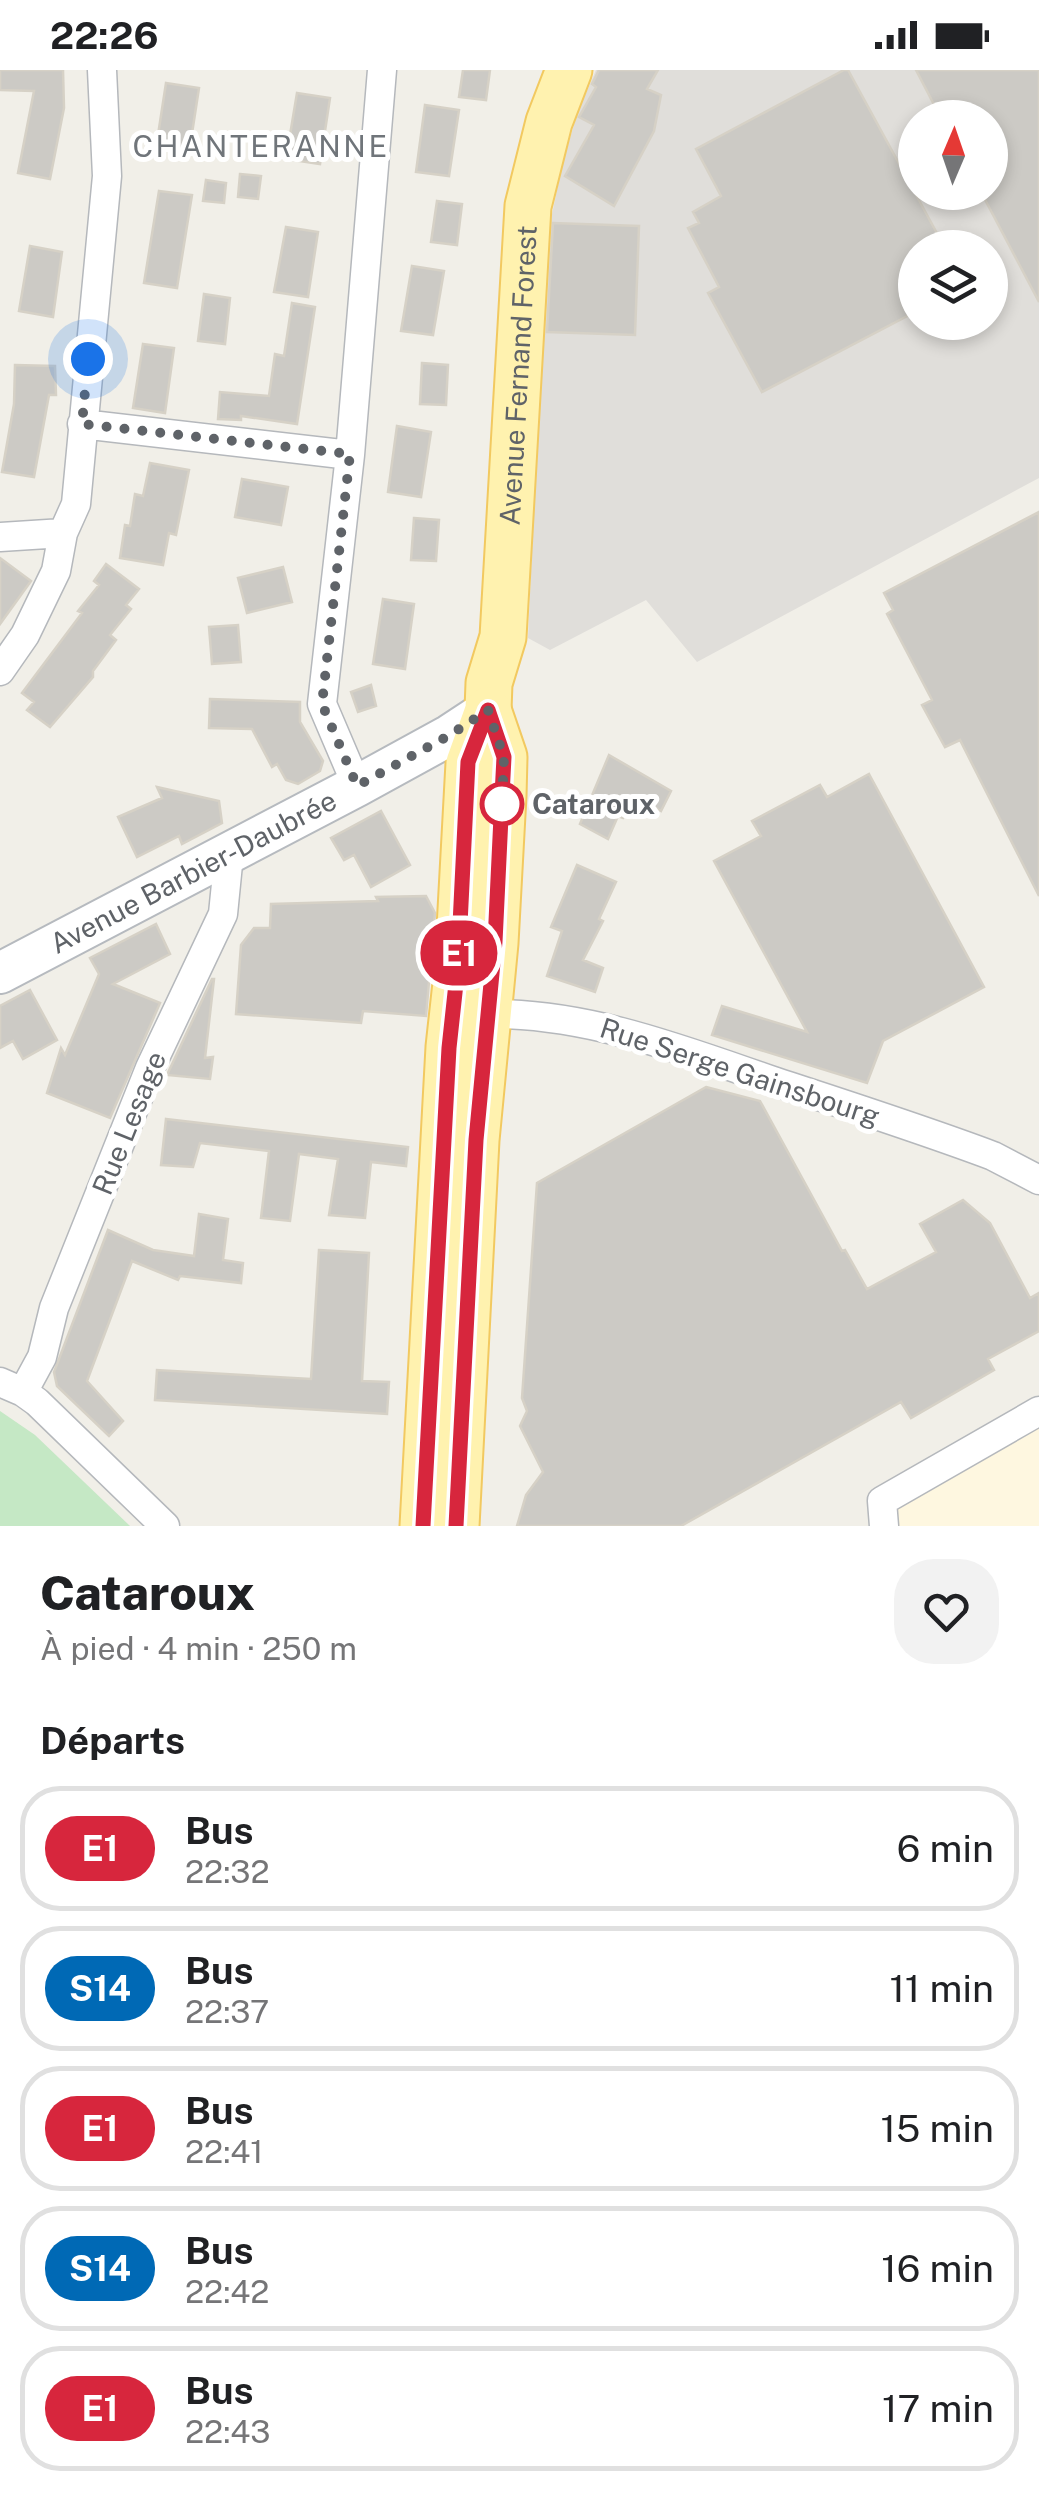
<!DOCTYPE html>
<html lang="fr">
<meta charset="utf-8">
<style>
body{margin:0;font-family:"Public Sans",sans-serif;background:#f2f2f2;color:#202124;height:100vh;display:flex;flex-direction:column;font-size:38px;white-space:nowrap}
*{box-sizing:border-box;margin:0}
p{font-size:32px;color:#757577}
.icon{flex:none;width:55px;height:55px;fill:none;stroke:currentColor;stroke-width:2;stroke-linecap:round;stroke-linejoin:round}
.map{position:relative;height:1456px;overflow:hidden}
.sheet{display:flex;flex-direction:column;background:#fff;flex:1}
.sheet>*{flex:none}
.badge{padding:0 20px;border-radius:32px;font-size:35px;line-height:65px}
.needle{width:65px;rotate:2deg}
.controls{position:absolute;left:898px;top:30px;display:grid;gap:20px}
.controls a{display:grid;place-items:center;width:110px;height:110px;border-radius:50%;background:#fff;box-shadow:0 5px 15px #0003;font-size:50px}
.you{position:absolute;width:50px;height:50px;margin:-25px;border:8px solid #fff;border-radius:50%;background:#1a73e8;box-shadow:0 0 0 15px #1a73e833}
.map>.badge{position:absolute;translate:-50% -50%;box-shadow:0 0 0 5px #fff}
h2{padding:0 40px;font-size:38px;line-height:90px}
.round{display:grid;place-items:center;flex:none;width:105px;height:105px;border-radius:40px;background:#f2f2f2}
.summary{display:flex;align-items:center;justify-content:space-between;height:170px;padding:0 40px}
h1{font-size:48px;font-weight:800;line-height:75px}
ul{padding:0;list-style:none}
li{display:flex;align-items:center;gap:30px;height:125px;margin:0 20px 15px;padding:0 20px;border:5px solid #e0e0e0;border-radius:40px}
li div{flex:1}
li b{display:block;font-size:38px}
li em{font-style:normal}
li .badge{min-width:110px;font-weight:700;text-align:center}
.status{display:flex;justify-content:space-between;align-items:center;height:70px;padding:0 50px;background:#fff;direction:ltr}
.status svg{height:28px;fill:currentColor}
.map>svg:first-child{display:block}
.commercial{fill:#fef7e0}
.industrial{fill:#e0deda;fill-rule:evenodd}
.green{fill:#c5e8c5}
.building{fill:#cccac5;stroke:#d6d1c6;stroke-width:2.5}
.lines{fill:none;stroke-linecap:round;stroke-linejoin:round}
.street-casing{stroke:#b5b8bc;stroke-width:31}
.secondary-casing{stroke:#b6babf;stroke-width:44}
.primary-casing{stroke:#f2c960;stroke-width:49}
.street{stroke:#fff;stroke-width:28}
.secondary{stroke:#fff;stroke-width:40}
.primary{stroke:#fff2af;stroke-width:45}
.line-casing{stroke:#fff;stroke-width:22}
.line{stroke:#d7263d;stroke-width:15}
.walk{stroke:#5f6368;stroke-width:10;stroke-dasharray:0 18}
.stop-dot{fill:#fff;stroke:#d7263d;stroke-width:5}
.labels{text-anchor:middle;stroke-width:10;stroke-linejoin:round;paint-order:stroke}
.street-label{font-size:28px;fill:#5f6368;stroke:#fff}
.stop-label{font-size:28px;font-weight:bold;fill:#5f6368;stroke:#fff;text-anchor:start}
.neighbourhood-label{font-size:30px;letter-spacing:2.5px;fill:#70757a;stroke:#fff}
</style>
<div class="status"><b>22:26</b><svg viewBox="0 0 49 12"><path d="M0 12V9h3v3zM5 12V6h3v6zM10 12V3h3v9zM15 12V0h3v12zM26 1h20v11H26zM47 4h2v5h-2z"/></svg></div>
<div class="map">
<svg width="1039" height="1456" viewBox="0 0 1039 1456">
<rect width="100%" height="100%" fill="#f1efe8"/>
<!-- commercial -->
<path class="commercial" d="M1039 1341V1456H884L882 1431Z"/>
<!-- industrial -->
<path class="industrial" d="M596 0H1039V408L697 592 646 530 550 580 528 568 546 173 562 96 577 44ZM915 48H990V122H915ZM915 178H990V252H915Z"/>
<!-- green -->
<path class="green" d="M0 1341 35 1365 130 1456H0Z"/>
<!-- building -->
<path class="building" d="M0 0H63L64 38 50 109 18 103 34 21 0 20Z
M463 0H490L486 30 459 27Z
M599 0H658L647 19 661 25 654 61 614 136 565 106 594 55 579 47 596 17 592 14Z
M844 0H848L945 178H915V208L905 214 915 232V242L762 322 708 223 719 217 688 158 699 153 693 142 721 126 696 79Z
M916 0H1039V232L981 122H990V48H941Z
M166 13 199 18 189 83 156 78Z
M297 23 330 28 320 94 286 89Z
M425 35 459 40 449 106 416 102Z
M240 104 261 106 258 129 238 127Z
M206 110 226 113 224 133 203 131Z
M159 121 192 125 177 218 144 213Z
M437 131 462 134 457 175 431 172Z
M553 153 639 156 635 265 547 262Z
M286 157 318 162 308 227 274 222Z
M30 176 62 182 53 247 19 241Z
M412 196 444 201 433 265 401 261Z
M204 224 230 228 225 274 198 271Z
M292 233 315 237 297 354 241 346V350L218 349 220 322 269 326 275 284 284 286Z
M143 274 174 278 165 343 133 338Z
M422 293 448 295 446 335 420 334Z
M15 295 55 296 56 325H49L34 407 2 402 14 334Z
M397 356 431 362 421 427 388 422Z
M150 393 189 400 176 465 169 463 163 495 120 488 125 455 130 456 135 424 143 426Z
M242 409 288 417 281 455 235 447Z
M1039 442V826L960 670 945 677 922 635 932 630 887 544 893 540 884 523Z
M414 448 439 450 436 491 411 490Z
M0 488 31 511 0 554Z
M106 494 139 519 126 535 131 539 110 565 116 570 93 601V607L50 657 27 640 34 632 22 623 82 543 78 541 99 515 94 511Z
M283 497 292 532 247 543 238 508Z
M383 529 414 534 405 599 373 594Z
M238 555 241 592 212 594 209 557Z
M371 615 376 636 358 642 351 622Z
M210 629 300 632V652L323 691 320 701 298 714 286 710 277 694 272 697 252 659 209 658Z
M609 685 671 721 661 741 635 726 623 748 618 746 608 769 580 754Z
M869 704 984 917 883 971 867 1013 712 965 722 936 807 962 714 791 761 766 752 751 820 715 827 727Z
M157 717 219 731 222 753 182 774 179 766 137 787 118 747 162 728Z
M381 741 410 795 371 817 354 785 344 790 331 768Z
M577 795 616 812 599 849 603 851 583 890 603 898 595 922 547 906 562 861 551 857Z
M426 826 435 843 426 946 363 941 361 953 236 944 241 875 254 858H270L271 834 378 831 376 827Z
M156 854 170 884 113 914 160 933 110 1048 47 1023 61 978 65 985 99 904 90 888Z
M212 909H214L205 988 213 987 210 1009 167 1005Z
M30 920 57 970 23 989 13 971 0 978V936Z
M706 1017 760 1031 842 1181 845 1180 867 1219 936 1182 920 1154 963 1130 990 1153 1030 1228 1039 1223V1261L988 1289 994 1300 911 1348 901 1332 681 1456H517L526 1425 543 1402 520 1356 527 1341 522 1328 537 1113Z
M166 1049 408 1077 406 1096 371 1092 365 1148 329 1145 338 1089 299 1084 290 1151 261 1148 269 1081 200 1073 193 1097 161 1095Z
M199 1144 228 1149 223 1190 243 1193 241 1213 180 1206 178 1210 132 1191 87 1311 123 1351 109 1366 57 1316 54 1302 108 1160 153 1180 194 1186Z
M319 1180 369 1183 362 1311 389 1312 387 1344 155 1330 157 1300 311 1309Z"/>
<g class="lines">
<!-- street casing -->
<g class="street-casing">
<path id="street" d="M82 354 350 385
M0 467 63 463
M0 601 25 565 56 501 63 463 76 434 107 106 102 0
M357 716 322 634 350 385 382 0
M488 944C588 943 683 980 776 1012 849 1036 921 1059 993 1086L1039 1110
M0 1312 23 1322 37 1332 165 1456
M23 1322 42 1287 54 1238 150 998 223 844 229 784
M884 1456 882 1431 1039 1341"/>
</g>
<!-- secondary casing -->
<g class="secondary-casing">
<g id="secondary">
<path id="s1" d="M0 903 357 716 450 665 488 640"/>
</g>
</g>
<!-- primary casing -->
<g class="primary-casing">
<g id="primary">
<path id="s2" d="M423 1456 449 977 458 895 469 693 488 640 489 613 503 567 528 136 549 52 569 0"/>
<path d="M456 1456 476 1070 495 873 503 726 504 687 488 640"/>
</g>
</g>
<!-- street -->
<use href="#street" class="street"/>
<!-- secondary -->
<use href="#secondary" class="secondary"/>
<!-- primary -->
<use href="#primary" class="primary"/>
</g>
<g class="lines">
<!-- line casing -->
<g class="line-casing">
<path id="line" d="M423 1456 449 978 458 895 468 692 488 640 504 687 502 726 495 872 476 1070 456 1456"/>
</g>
<!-- line -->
<use href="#line" class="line"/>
<!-- walk -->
<path class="walk" d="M88 289 82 354 350 384 322 634 357 716 450 665 488 640 504 687 502 734"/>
</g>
<!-- markers -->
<circle class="stop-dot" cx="502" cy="734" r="20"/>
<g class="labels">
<!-- street labels -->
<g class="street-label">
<text dy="10" stroke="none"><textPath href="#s2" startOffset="1158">Avenue Fernand Forest</textPath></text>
<text dy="10" stroke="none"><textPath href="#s1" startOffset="218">Avenue Barbier-Daubrée</textPath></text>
<text transform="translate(740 1002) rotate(18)" y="10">Rue Serge Gainsbourg</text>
<text transform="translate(129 1053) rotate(-68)" y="10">Rue Lesage</text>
</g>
<!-- stop labels -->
<g class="stop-label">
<text x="532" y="744">Cataroux</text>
</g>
<!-- neighbourhood labels -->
<g class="neighbourhood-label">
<text x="261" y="87">CHANTERANNE</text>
</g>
</g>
</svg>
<div class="controls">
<a><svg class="needle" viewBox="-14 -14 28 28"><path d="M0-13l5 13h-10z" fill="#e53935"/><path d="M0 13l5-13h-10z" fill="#757577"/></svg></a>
<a><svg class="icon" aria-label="layers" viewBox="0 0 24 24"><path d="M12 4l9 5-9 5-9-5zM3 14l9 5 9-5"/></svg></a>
</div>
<div class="you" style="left:88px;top:289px"></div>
<b class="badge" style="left:459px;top:883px;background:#d7263d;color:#fff">E1</b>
</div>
<section class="sheet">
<div class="summary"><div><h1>Cataroux</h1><p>À pied · 4 min · 250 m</p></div><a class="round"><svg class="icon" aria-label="heart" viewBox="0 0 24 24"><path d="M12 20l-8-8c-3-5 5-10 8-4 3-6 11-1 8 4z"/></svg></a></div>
<h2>Départs</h2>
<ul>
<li><span class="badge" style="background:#d7263d;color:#fff">E1</span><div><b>Bus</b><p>22:32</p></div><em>6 min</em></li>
<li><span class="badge" style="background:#0069b5;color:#fff">S14</span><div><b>Bus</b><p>22:37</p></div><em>11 min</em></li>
<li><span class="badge" style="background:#d7263d;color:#fff">E1</span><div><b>Bus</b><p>22:41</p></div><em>15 min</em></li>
<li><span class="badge" style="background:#0069b5;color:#fff">S14</span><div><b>Bus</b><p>22:42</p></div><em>16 min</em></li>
<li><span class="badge" style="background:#d7263d;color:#fff">E1</span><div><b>Bus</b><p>22:43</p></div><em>17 min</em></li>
</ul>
</section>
